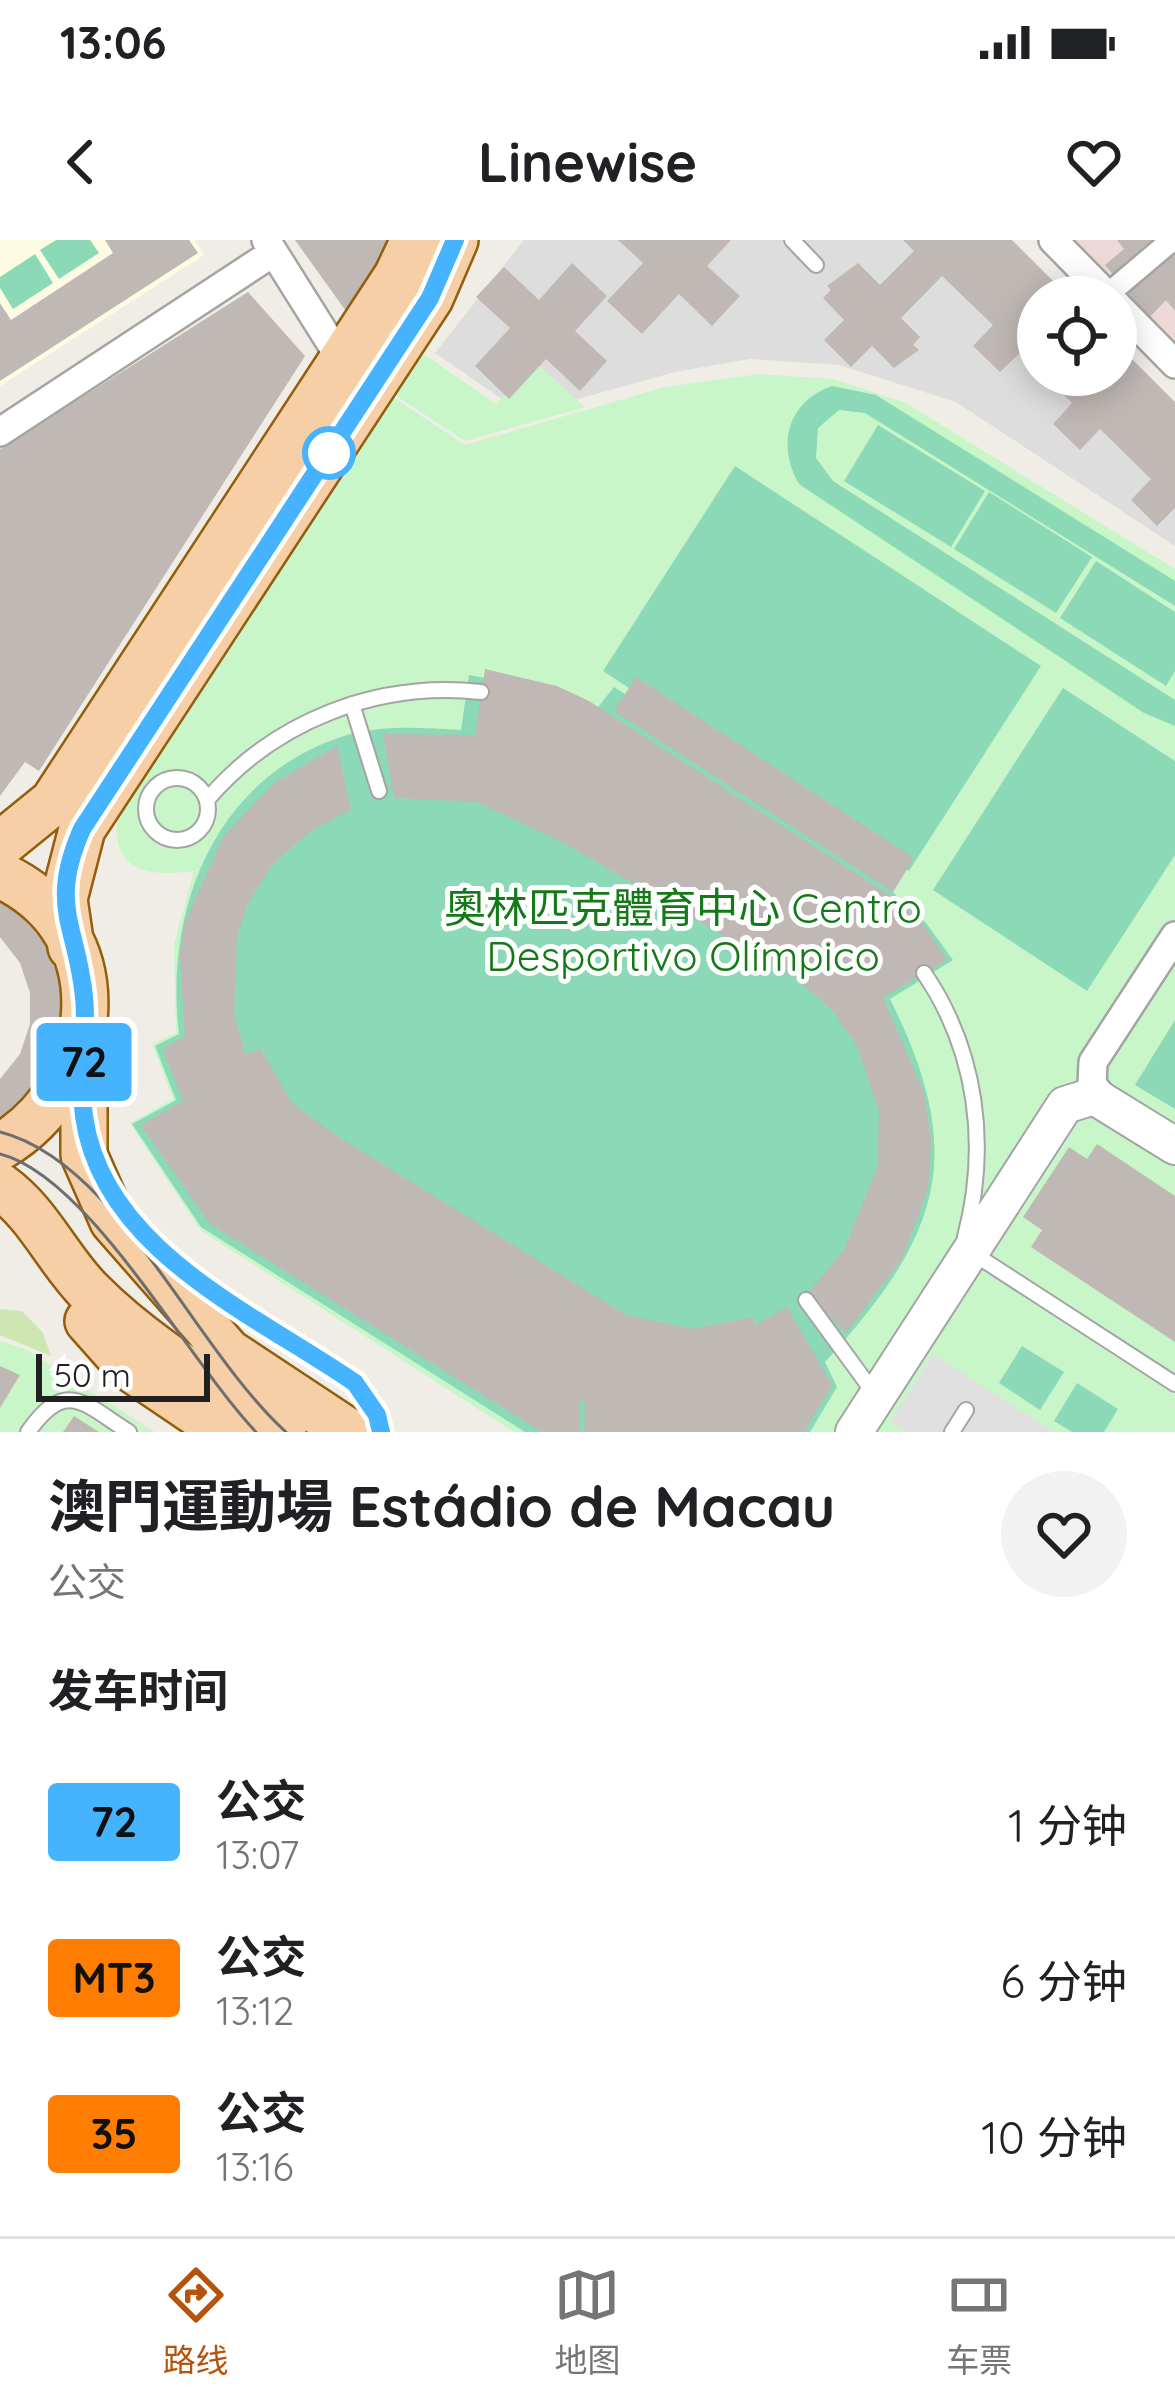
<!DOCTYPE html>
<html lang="zh">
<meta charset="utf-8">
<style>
body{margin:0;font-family:Quicksand,"Noto Sans SC",sans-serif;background:#f2f2f2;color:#202124;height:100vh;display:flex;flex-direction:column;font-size:45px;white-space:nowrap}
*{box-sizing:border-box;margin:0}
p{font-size:39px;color:#757577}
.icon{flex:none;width:66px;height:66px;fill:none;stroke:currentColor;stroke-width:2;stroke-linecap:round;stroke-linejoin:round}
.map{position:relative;height:1192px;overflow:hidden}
.sheet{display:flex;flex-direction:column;background:#fff;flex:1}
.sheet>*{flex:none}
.badge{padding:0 24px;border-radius:9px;font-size:42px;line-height:78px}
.fabs{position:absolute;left:1017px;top:36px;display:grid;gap:24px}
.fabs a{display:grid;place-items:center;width:120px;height:120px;border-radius:50%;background:#fff;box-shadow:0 6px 30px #0003;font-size:60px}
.scale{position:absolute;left:36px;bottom:30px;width:174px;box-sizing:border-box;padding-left:12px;border:6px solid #202020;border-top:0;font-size:33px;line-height:42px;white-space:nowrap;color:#202020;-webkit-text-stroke:9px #fff;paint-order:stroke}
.map>.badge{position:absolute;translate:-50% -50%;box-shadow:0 0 0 6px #fff}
h2{padding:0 48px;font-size:45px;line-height:108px}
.round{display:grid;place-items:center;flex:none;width:126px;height:126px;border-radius:63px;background:#f2f2f2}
.overview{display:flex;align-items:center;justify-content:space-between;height:204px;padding:0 48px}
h1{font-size:57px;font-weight:700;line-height:90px}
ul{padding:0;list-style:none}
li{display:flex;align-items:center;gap:36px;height:156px;padding:0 48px}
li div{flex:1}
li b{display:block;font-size:45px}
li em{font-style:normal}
li .badge{min-width:132px;font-weight:700;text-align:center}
.status{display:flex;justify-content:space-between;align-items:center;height:84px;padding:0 60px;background:#fff;direction:ltr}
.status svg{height:33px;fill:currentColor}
header{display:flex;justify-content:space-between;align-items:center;height:156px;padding:0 48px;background:#fff;font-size:54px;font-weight:700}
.tab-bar{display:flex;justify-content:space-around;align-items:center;height:168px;border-top:3px solid #e0e0e0;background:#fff;font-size:33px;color:#757577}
.tab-bar a{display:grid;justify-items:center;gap:6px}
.tab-bar .active{color:#b45309}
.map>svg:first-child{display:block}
.residential{fill:#dedddd}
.commercial{fill:#efd8d8}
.education{fill:#fdfce3}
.grass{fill:#cee6b1}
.park{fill:#c8f6c9}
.pitch{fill:#8bd9b7}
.parking{fill:#e0e0e0}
.building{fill:#c0b8b4}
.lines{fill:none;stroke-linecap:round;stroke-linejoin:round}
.service-casing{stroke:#a4a4a4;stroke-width:18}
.pedestrian-casing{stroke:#a4a4a4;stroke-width:26}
.minor-casing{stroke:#a4a4a4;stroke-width:32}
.tertiary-casing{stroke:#a4a4a4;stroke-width:40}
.primary-casing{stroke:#925e0b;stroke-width:50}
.service{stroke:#fff;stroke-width:14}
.pedestrian{stroke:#fff;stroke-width:21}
.minor{stroke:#fff;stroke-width:27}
.tertiary{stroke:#fff;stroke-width:36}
.primary{stroke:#f6cfa7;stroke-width:45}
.tram{stroke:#6e6e6e;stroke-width:3}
.line-casing{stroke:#fff;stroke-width:27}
.line{stroke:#46b3ff;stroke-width:18}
.stop-dot{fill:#fff;stroke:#46b3ff;stroke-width:6}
.labels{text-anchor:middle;stroke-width:10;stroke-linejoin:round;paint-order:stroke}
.park-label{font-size:42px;fill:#147917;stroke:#fff}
</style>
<div class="status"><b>13:06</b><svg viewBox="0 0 49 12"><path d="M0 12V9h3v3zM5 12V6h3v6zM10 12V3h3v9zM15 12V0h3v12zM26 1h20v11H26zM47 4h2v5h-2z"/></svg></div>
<header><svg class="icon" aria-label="back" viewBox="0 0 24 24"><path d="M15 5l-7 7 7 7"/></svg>Linewise<svg class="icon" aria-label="heart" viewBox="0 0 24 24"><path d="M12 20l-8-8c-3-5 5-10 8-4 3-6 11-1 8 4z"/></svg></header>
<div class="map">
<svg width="1175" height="1192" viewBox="0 0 1175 1192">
<rect width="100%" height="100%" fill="#f0ede7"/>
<!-- residential -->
<path class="residential" d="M524 0H1012L1069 57H1038V135H1116L1175 162V306L956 162 839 125 750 119 675 132 524 174 435 113Z"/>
<!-- commercial -->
<path class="commercial" d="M1068 0H1175V117Z"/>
<!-- education -->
<path class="education" d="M0 0H195L204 15 0 146Z"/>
<!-- grass -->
<path class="grass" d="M0 1069 22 1071 43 1093 51 1116 0 1095Z"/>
<!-- park -->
<path class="park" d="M421 112 496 164 535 122 585 167 465 201 392 153Z
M759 134 833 139 906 163 1175 329V1192H514L200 990 130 883 173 859 152 804 176 793 174 704 194 631C142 638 107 629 119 566L391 156 465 205 665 147Z
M0 1101 25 1109 155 1192H0Z"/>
<!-- pitch -->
<path class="pitch" d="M56 0H90L99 13 59 39 40 10Z
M35 14 53 43 13 69 0 48V37Z
M832 146 876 155 1175 341V366L865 173 839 170 818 188 816 218 833 241 1175 460V486L1144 473 799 244C776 205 788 161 832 146Z
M878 185 985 251 951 307 844 241Z
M735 226 1041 426 909 631 603 431Z
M989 252 1092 317 1056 373 954 309Z
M1096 321 1175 372V431L1166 446 1060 378Z
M469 435 545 450 594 472 614 447 896 630 885 645 926 683 953 720 890 759C969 917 940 996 825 1122L837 1147 810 1192H525L201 987 132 884 176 860 155 806 179 794C164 670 214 539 341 497 379 484 422 488 461 490Z
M1063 448 1175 521V615L1087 751 933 650Z
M1175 780V869L1135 845Z
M1022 1106 1064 1132 1040 1170 999 1143Z
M1077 1143 1118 1169 1104 1192H1072L1054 1181Z"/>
<!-- parking -->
<path class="parking" d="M933 1114 1054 1192H907L890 1182Z"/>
<!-- building -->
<path class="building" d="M105 0H189L198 13 0 141V63L11 80 113 13Z
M295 0H393L348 74Z
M618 0H731L707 26 740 56 712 86 679 54 642 94 607 61 643 23Z
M903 0H1012L1069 57H1038V129L1021 112 1000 132 973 106 993 85 942 36 901 78 920 97 913 105 919 110 894 128 872 106 851 127 824 100 844 80 823 58 831 50 827 46 858 23 880 45 914 11Z
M1117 0H1153L1159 6 1118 40 1105 25 1124 9Z
M1175 4V71L1166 60 1149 78 1122 45Z
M572 23 607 56 575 91 607 121 580 151 546 119 509 159 475 126 510 88 476 57 504 27 539 60Z
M248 52 305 116 39 531 25 522 0 556V209Z
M1116 103 1175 162V268L1157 286 1131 260 1151 239 1100 189 1080 210 1053 184 1072 163 1044 135H1116Z
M485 429 557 446 589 461 897 660 922 683 947 720 883 757 924 853 931 899 928 949 902 1019 846 1093 808 1053 844 1010 877 928 879 871 857 806 832 770 796 738 564 603 477 562 394 558 383 494 475 495Z
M636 437 914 618 893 652 614 471Z
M337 506 351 569 308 593 272 625 247 665 237 697 234 775 246 815 260 808 292 863 334 894 626 1075 693 1089 753 1077 755 1085 787 1067 832 1145 804 1192H584L585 1162 580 1160 579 1192H542L210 984 141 885 183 861 163 809 185 796 180 716 185 682 223 597 274 543Z
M0 662 16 671 44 702 60 741 63 784 53 825 29 861 0 883V839L20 814 30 784V753L20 723 0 697Z
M1097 904 1175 956V1102L1031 1007 1042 990 1023 977 1069 907 1087 919Z
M0 1126 20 1135 0 1168Z
M74 1176 99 1192H63Z"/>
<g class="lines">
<!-- service casing -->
<g class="service-casing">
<path id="service" d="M792 0 816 25
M352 464 379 551
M146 569a31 31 0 1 1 62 0a31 31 0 1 1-62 0Z
M207 560C275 480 378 441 481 452
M924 733C977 811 989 906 965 997
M971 1012 1175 1144
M170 1019 355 1143 378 1175 382 1192
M806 1060 874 1153
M28 1192C66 1138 83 1163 129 1192
M952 1192 966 1170"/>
</g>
<!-- pedestrian casing -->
<g class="pedestrian-casing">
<path id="pedestrian" d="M1107 55 1172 0"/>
</g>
<!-- minor casing -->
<g class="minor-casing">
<path id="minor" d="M266 0 342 121
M1053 0 1109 57
M1116 64 1175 124
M0 192 271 14
M1105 861 1092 844 1093 822 1175 696"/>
</g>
<!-- tertiary casing -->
<g class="tertiary-casing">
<path id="tertiary" d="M854 1192 1065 865 1094 856 1175 906"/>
</g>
<!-- primary casing -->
<g class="primary-casing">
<path id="primary" d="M0 605 53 562 397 36 414 0
M0 635C121 690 105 845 0 907
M71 707 64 659 82 589 430 58 455 0
M84 788V915L113 981 228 1112 349 1192
M0 946C39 974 56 1017 89 1051 145 1108 216 1148 283 1192
M88 1081 129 1127 225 1192"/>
</g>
<!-- service -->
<use href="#service" class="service"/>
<!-- pedestrian -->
<use href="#pedestrian" class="pedestrian"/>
<!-- minor -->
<use href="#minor" class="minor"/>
<!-- tertiary -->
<use href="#tertiary" class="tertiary"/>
<!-- primary -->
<use href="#primary" class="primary"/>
<!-- tram -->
<path class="tram" d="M0 892C118 922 195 1110 286 1192
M0 914C90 937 188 1121 256 1192"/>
</g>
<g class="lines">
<!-- line casing -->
<g class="line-casing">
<path id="line" d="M381 1192 377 1175 355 1143C255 1074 102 1010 84 876 79 837 88 796 84 757 77 685 48 666 82 589L430 58 455 0"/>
</g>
<!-- line -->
<use href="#line" class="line"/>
</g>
<!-- markers -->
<circle class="stop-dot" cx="329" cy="213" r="24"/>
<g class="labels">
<!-- park labels -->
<g class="park-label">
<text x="683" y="683">奧林匹克體育中心 Centro<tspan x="683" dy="48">Desportivo Olímpico</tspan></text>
</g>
</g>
</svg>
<div class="fabs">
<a><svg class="icon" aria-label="locate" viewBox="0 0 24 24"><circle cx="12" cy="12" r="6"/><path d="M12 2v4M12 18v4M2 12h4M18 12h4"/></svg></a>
</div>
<div class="scale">50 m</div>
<b class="badge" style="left:84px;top:822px;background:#46b3ff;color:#111">72</b>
</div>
<section class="sheet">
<div class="overview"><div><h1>澳門運動場 Estádio de Macau</h1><p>公交</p></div><a class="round"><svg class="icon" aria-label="heart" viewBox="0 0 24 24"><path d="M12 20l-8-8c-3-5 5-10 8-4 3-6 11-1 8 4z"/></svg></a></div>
<h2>发车时间</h2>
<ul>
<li><span class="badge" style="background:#46b3ff;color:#111">72</span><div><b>公交</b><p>13:07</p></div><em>1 分钟</em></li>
<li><span class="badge" style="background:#ff7d00;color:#111">MT3</span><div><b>公交</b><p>13:12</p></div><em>6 分钟</em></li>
<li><span class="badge" style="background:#ff7d00;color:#111">35</span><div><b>公交</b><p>13:16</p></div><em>10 分钟</em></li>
</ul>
</section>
<nav class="tab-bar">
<a class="active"><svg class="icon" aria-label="directions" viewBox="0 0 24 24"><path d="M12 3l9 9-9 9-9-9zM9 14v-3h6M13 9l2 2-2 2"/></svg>路线</a>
<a><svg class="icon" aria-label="map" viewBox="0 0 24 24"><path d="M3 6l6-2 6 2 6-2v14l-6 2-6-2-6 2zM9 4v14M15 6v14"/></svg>地图</a>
<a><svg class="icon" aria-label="tickets" viewBox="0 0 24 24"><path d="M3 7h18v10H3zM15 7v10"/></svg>车票</a>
</nav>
